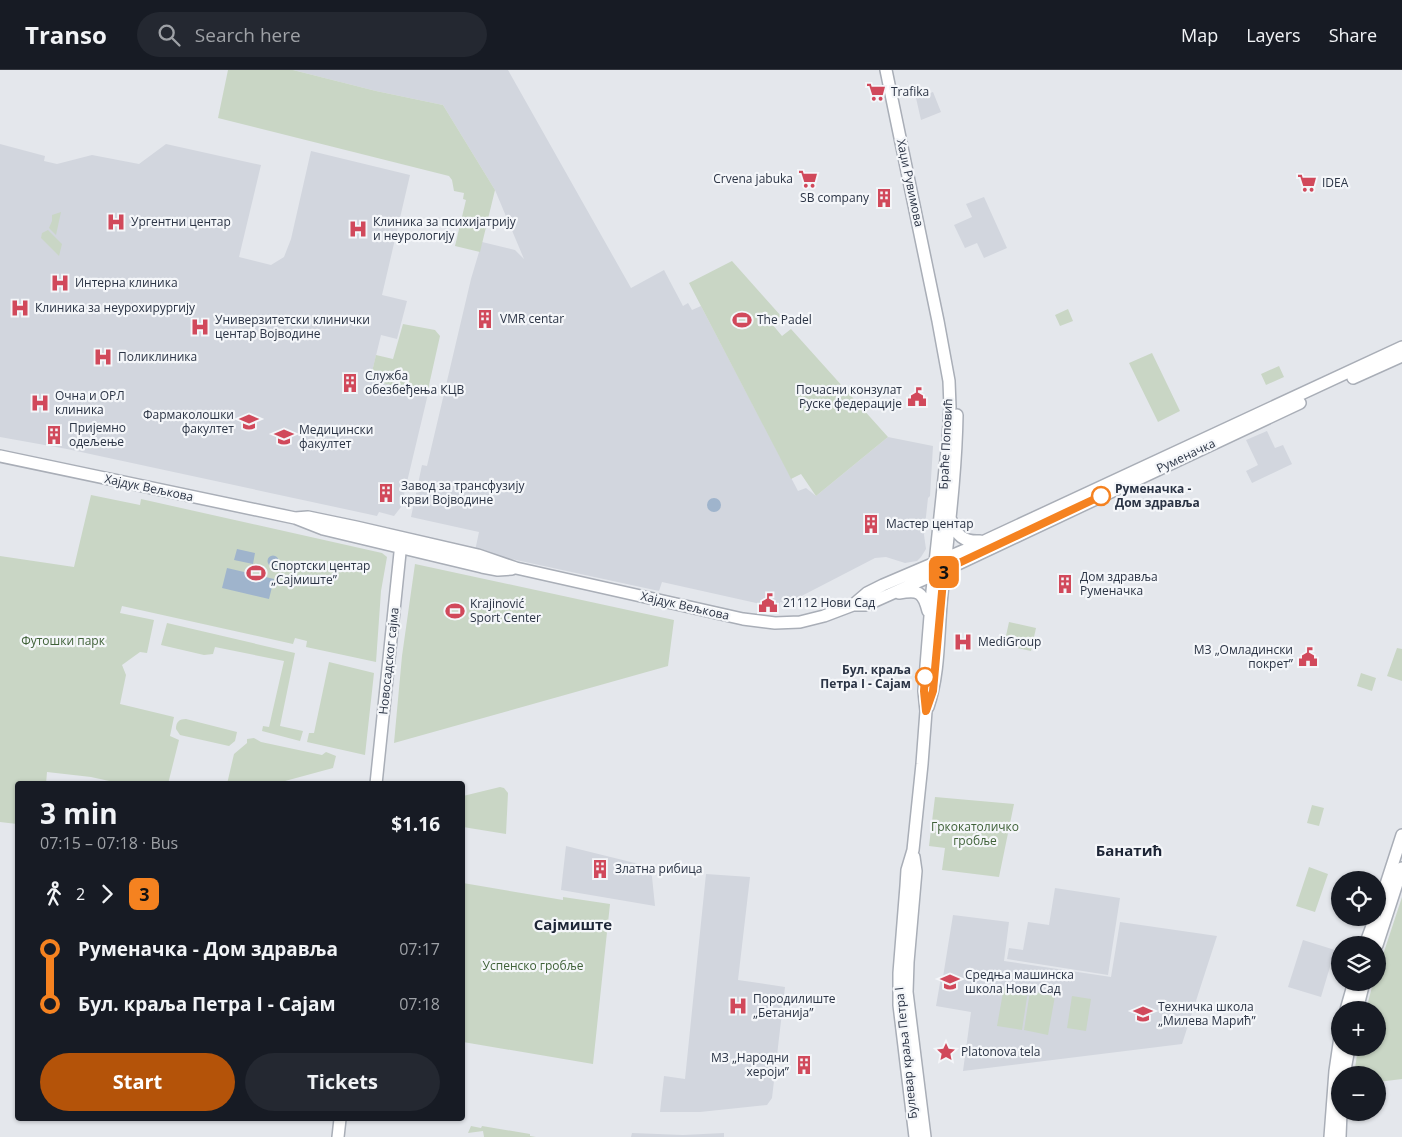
<!DOCTYPE html>
<meta charset="utf-8">
<style>
body{margin:0;font-family:"Open Sans",sans-serif;background:#242831;color:#f1f3f6;height:100vh;display:flex;flex-direction:column;font-size:19px;white-space:nowrap}
*{box-sizing:border-box;margin:0}
p{font-size:16px;color:#9ea1a6}
.icon{flex:none;width:28px;height:28px;fill:none;stroke:currentColor;stroke-width:2;stroke-linecap:round;stroke-linejoin:round}
.map{position:relative;flex:1;overflow:hidden}
.panel{position:absolute;left:15px;top:711px;width:450px;height:340px;display:flex;flex-direction:column;background:#171b24;border-radius:5px;box-shadow:0 1px 4px #0004}
.panel>*{flex:none}
.badge{padding:0 10px;border-radius:8px;font-size:18px;line-height:32px}
.controls{position:absolute;left:1331px;top:801px;display:grid;gap:10px}
.controls a{display:grid;place-items:center;width:55px;height:55px;border-radius:50%;background:#171b24;box-shadow:0 1px 4px #0004;font-size:25px}
.map>.badge{position:absolute;translate:-50% -50%;box-shadow:0 0 0 2px #fff}
.legs{display:flex;align-items:center;gap:8px;height:55px;padding:0 25px;font-size:16px}
.legs p{margin-inline-start:auto}
.overview{display:flex;align-items:center;justify-content:space-between;height:85px;padding:0 25px}
h1{font-size:28px;font-weight:700;line-height:38px}
.action{display:flex;gap:10px;margin-top:auto;padding:10px 25px}
.action a{flex:1;height:58px;border-radius:30px;background:#b45309;color:#fff;font-size:20px;font-weight:700;line-height:58px;text-align:center}
.action a+a{background:#242831;color:#f1f3f6}
ul{padding:0 25px;list-style:none}
li{display:flex;align-items:center;gap:18px;height:55px;font-size:19px}
li i{display:grid;place-items:center;width:8px;height:100%;margin:0 6px;background:currentColor}
li i::after{content:'';width:12px;height:12px;margin:-6px;border:4px solid;border-radius:50%;background:#171b24}
li p{margin-inline-start:auto}
li:first-child i{background:linear-gradient(#0000 50%,currentColor 0)}
li:last-child i{background:linear-gradient(currentColor 50%,#0000 0)}
header{display:flex;align-items:center;gap:30px;box-sizing:border-box;height:70px;padding:0 25px;background:#171b24;border-bottom:1px solid #363941}
header strong{font-size:24px}
nav{display:flex;gap:28px;margin-inline-start:auto;font-size:18px}
.search{width:350px;height:45px;background:#242831;display:flex;align-items:center;gap:12px;box-sizing:border-box;padding:0 18px;border-radius:28px;color:#9ea1a6;font-size:19px}
.map>svg:first-child{display:block}
.built{fill:#d2d6de}
.green{fill:#c9d6c5}
.water{fill:#9fb4cc}
.lines{fill:none;stroke-linecap:round;stroke-linejoin:round}
.secondary-casing{stroke:#a9aeb7;stroke-width:14}
.secondary{stroke:#fff;stroke-width:11}
.line-1-casing{stroke:#fff;stroke-width:11}
.line-1{stroke:#f58220;stroke-width:8}
.stop-1-dot{fill:#fff;stroke:#f58220;stroke-width:2.5}
.labels{text-anchor:middle;stroke-width:4.5;stroke-linejoin:round;paint-order:stroke}
.poi-label{font-size:12px;fill:#2b3445;stroke:#f4f6f9;text-anchor:start}
.street-label{font-size:12px;fill:#2b3445;stroke:#f4f6f9}
.stop-label{font-size:12px;font-weight:bold;fill:#2b3445;stroke:#f4f6f9;text-anchor:start}
.park-label{font-size:12px;fill:#3f6138;stroke:#f4f6f9}
.quarter-label{font-size:15px;font-weight:bold;fill:#1d2536;stroke:#f4f6f9}
</style>
<header>
<strong>Transo</strong>
<div class="search"><svg class="icon" aria-label="search" viewBox="0 0 24 24"><circle cx="10" cy="10" r="6"/><path d="M15 15l6 6"/></svg>Search here</div>
<nav><a>Map</a><a>Layers</a><a>Share</a></nav>
</header>
<div class="map">
<svg width="1402" height="1067" viewBox="0 0 1402 1067">
<rect width="100%" height="100%" fill="#e4e7ec"/>
<!-- built -->
<path class="built" d="M293 0H508L631 218 664 200 683 236 688 233 692 240 701 236 798 421 806 418 816 426 888 367 933 376 930 426 928 428 924 465 926 479 921 487 917 491 905 493 886 487 875 488 788 533 780 532 779 538 662 512 659 521 475 481 479 462 411 447 422 395 427 396 471 209 482 172 515 180 524 189 495 120 443 35 376 21Z
M933 22 941 42 921 50 916 28Z
M0 74 45 86 44 91 57 94 92 85 139 94 166 74 261 95 239 187 271 195 284 187 291 169 311 81 410 105 382 225 407 231 397 269 381 265 370 310 428 324 401 437 394 446 379 442 377 446 67 379 0 367Z
M984 127 1007 178 984 188 977 173 965 178 954 155 972 147 966 134Z
M1267 361 1275 378 1283 375 1292 394 1252 413 1246 401 1258 395 1246 370Z
M566 776 651 797 655 836 561 820Z
M706 804 750 807 738 910 785 917 772 1028 767 1035 700 1042H660L664 1006 685 1009Z
M1055 818 1120 828 1108 905 1007 889 1009 878 1023 880 1028 852 1049 855Z
M953 845 1009 852 1004 891 1111 907 1120 852 1217 866 1182 974 963 1001 971 942 936 936 941 907H943Z
M1303 870 1335 880 1321 927 1288 917Z
M632 1063 683 1065 724 1063V1067H631Z"/>
<!-- green -->
<path class="green" d="M228 0H293L376 21 443 35 495 120 480 182 455 176 466 130 463 129 464 123 454 121 452 110 449 106 218 48Z
M61 142 56 165 49 158 52 151V145Z
M48 160 62 174 59 186 41 168 42 163Z
M732 191 781 246 772 254 782 266 791 259 888 367 816 426 801 404 791 409 787 401 689 213Z
M1068 239 1073 251 1060 256 1055 245Z
M403 254 435 260 440 266 427 324 370 310 376 285 393 289Z
M1152 283 1180 341 1158 352 1129 293Z
M1279 296 1284 307 1266 315 1261 304Z
M91 425 140 435 141 429 382 483 387 487 381 521 376 592 306 577 307 571 295 568 293 574 122 536 120 543 154 550 147 583 140 582 122 595 126 605 120 634 174 647 170 666 179 670 168 714H123L91 707 47 702 46 714H18L17 754 0 752V486L74 497Z
M415 494 674 550 668 596 394 673 402 586Z
M1009 552 1036 558 1031 581 1004 575Z
M167 553 295 583 280 656 303 661 300 671 262 661 263 656 269 657 284 591 215 577 213 584 204 585 161 575Z
M1397 578 1402 579V611L1387 606Z
M329 592 374 603 365 685 307 672 309 663H314Z
M1361 603 1376 608 1372 621 1357 616Z
M186 649 237 662 235 671 229 676 180 665 176 659C176 652 179 649 186 649Z
M254 668 261 672 322 685 326 682 336 686 333 698 274 714H227L234 684 247 673V669Z
M500 717 504 718 508 723 506 764 463 757V726Z
M935 727 1014 734 999 807 942 800 945 778 929 776Z
M1312 735 1324 738 1319 756 1307 753Z
M1309 797 1328 804 1315 842 1296 836Z
M463 813 563 830V827L610 834 593 994 463 972Z
M1402 827V1009L1378 1012V1005H1354L1358 978H1378V940H1366L1373 913 1378 912V900Z
M1004 917 1028 921 1022 960 997 956Z
M1030 921 1055 926 1048 965 1024 960Z
M1072 926 1091 929 1086 961 1067 958Z
M471 1056 481 1058 482 1056 530 1064V1066L536 1067H484L483 1061 468 1063Z"/>
<!-- water -->
<path class="water" d="M707 435a7 7 0 1 1 14 0a7 7 0 1 1-14 0Z
M237 479 255 483 253 494 234 490Z
M267.5 491a5.5 5.5 0 1 1 11 0a5.5 5.5 0 1 1-11 0Z
M227 498 274 509 269 529 222 518Z"/>
<g class="lines">
<!-- secondary casing -->
<g class="secondary-casing">
<path id="secondary" d="M886 0 938 251 949 311 950 337 948 371 932 521 924 621 926 641 922 694 913 780 907 800 906 816 899 903V935L915 1067
M1353 308 1402 286
M0 386 295 448 323 459 482 497 498 500 512 499
M295 448 308 447 356 457 478 485 516 498 743 549 775 553 800 552 824 546 853 535 867 523 883 515 965 480 1402 277
M951 450C957 466 963 472 980 471
M899 523C918 520 923 521 928 541
M853 535H866L960 493 1300 333
M928 637C940 602 938 561 942 524 948 464 956 405 957 345
M376 714 401 473
M914 787 916 801 908 892 907 922 925 1067
M1378 839 1402 765
M1365 875 1375 848
M1377 875 1402 798
M1346 940 1354 912
M1357 940 1364 912
M1344 1005 1349 978
M338 1067 340 1049
M1330 1067 1335 1001 1340 967
M1340 1067 1341 1042"/>
</g>
<!-- secondary -->
<use href="#secondary" class="secondary"/>
</g>
<g class="lines">
<!-- line-1 casing -->
<g class="line-1-casing">
<path id="line-1" d="M925 607 924 621 926 641 933 621 944 500 1101 426"/>
</g>
<!-- line-1 -->
<use href="#line-1" class="line-1"/>
</g>
<!-- icons -->
<defs>
<g id="supermarket-bare" transform="scale(1.5)"><path d="M-6-5.5h2.5l.6 2H6L4.5 2H-2.5L-4.4-4H-6ZM-1.5 3.2a1.3 1.3 0 1 0 .1 0ZM3 3.2a1.3 1.3 0 1 0 .1 0Z" fill="#d1495b" stroke="#f4f6f9" stroke-width="2.5" paint-order="stroke"/></g>
<g id="building-bare" transform="scale(1.5)"><path d="M-4-6H4V6H1V3H-1V6H-4ZM-2.5-4.3h1.7v1.8h-1.7ZM.8-4.3h1.7v1.8H.8ZM-2.5-1h1.7V.8h-1.7ZM.8-1h1.7V.8H.8Z" fill="#d1495b" stroke="#f4f6f9" stroke-width="2.5" paint-order="stroke"/></g>
<g id="hospital-bare" transform="scale(1.5)"><path d="M-5-5h3v3.5h4V-5h3V5h-3V1.5h-4V5h-3Z" fill="#d1495b" stroke="#f4f6f9" stroke-width="2.5" paint-order="stroke"/></g>
<g id="stadium-bare" transform="scale(1.5)"><path d="M0-5a6.5 5 0 1 0 0 10a6.5 5 0 1 0 0-10ZM-3.5-1.8h7v3.6h-7Z" fill="#d1495b" stroke="#f4f6f9" stroke-width="2.5" paint-order="stroke"/></g>
<g id="civic-bare" transform="scale(1.5)"><path d="M-.6-6.5H3V-4.5H.6V-3L4-1V1h2V6H-6V1h2V-1L-.6-3ZM-1.2 2.5V6h2.4V2.5Z" fill="#d1495b" stroke="#f4f6f9" stroke-width="2.5" paint-order="stroke"/></g>
<g id="university-bare" transform="scale(1.5)"><path d="M0-5L7-2L0 1L-7-2ZM-4 1L0 2.5L4 1V4Q0 6-4 4Z" fill="#d1495b" stroke="#f4f6f9" stroke-width="2.5" paint-order="stroke"/></g>
<g id="school-bare" transform="scale(1.5)"><path d="M0-5L7-2L0 1L-7-2ZM-4 1L0 2.5L4 1V4Q0 6-4 4Z" fill="#d1495b" stroke="#f4f6f9" stroke-width="2.5" paint-order="stroke"/></g>
<g id="sight-bare" transform="scale(1.5)"><path d="M0-6L1.8-2.2L6-1.7L2.9 1.2L3.7 5.4L0 3.3L-3.7 5.4L-2.9 1.2L-6-1.7L-1.8-2.2Z" fill="#d1495b" stroke="#f4f6f9" stroke-width="2.5" paint-order="stroke"/></g>
</defs>
<g fill-rule="evenodd">
<use href="#supermarket-bare" x="876" y="22"/>
<use href="#supermarket-bare" x="808" y="109"/>
<use href="#supermarket-bare" x="1307" y="113"/>
<use href="#building-bare" x="884" y="128"/>
<use href="#hospital-bare" x="116" y="152"/>
<use href="#hospital-bare" x="358" y="159"/>
<use href="#hospital-bare" x="60" y="213"/>
<use href="#hospital-bare" x="20" y="238"/>
<use href="#building-bare" x="485" y="249"/>
<use href="#stadium-bare" x="742" y="250"/>
<use href="#hospital-bare" x="200" y="257"/>
<use href="#hospital-bare" x="103" y="287"/>
<use href="#building-bare" x="350" y="313"/>
<use href="#civic-bare" x="917" y="327"/>
<use href="#hospital-bare" x="40" y="333"/>
<use href="#university-bare" x="249" y="352"/>
<use href="#building-bare" x="54" y="365"/>
<use href="#university-bare" x="284" y="367"/>
<use href="#building-bare" x="386" y="423"/>
<use href="#building-bare" x="871" y="454"/>
<use href="#stadium-bare" x="256" y="503"/>
<use href="#building-bare" x="1065" y="514"/>
<use href="#civic-bare" x="768" y="533"/>
<use href="#stadium-bare" x="455" y="541"/>
<use href="#hospital-bare" x="963" y="572"/>
<use href="#civic-bare" x="1308" y="587"/>
<use href="#building-bare" x="600" y="799"/>
<use href="#school-bare" x="950" y="912"/>
<use href="#hospital-bare" x="738" y="936"/>
<use href="#school-bare" x="1143" y="944"/>
<use href="#sight-bare" x="946" y="982"/>
<use href="#building-bare" x="804" y="995"/>
</g>
<!-- markers -->
<g class="stop-1-dot">
<circle cx="1101" cy="426" r="9"/>
<circle cx="925" cy="607" r="9"/>
</g>
<g class="labels">
<!-- poi labels -->
<g class="poi-label">
<text x="891" y="26">Trafika</text>
<text x="793" y="113" text-anchor="end">Crvena jabuka</text>
<text x="1322" y="117">IDEA</text>
<text x="869" y="132" text-anchor="end">SB company</text>
<text x="131" y="156">Ургентни центар</text>
<text x="373" y="156">Клиника за психијатрију<tspan x="373" dy="14">и неурологију</tspan></text>
<text x="75" y="217">Интерна клиника</text>
<text x="35" y="242">Клиника за неурохирургију</text>
<text x="500" y="253">VMR centar</text>
<text x="215" y="254">Универзитетски клинички<tspan x="215" dy="14">центар Војводине</tspan></text>
<text x="757" y="254">The Padel</text>
<text x="118" y="291">Поликлиника</text>
<text x="365" y="310">Служба<tspan x="365" dy="14">обезбеђења КЦВ</tspan></text>
<text x="902" y="324" text-anchor="end">Почасни конзулат<tspan x="902" dy="14">Руске федерације</tspan></text>
<text x="55" y="330">Очна и ОРЛ<tspan x="55" dy="14">клиника</tspan></text>
<text x="234" y="349" text-anchor="end">Фармаколошки<tspan x="234" dy="14">факултет</tspan></text>
<text x="69" y="362">Пријемно<tspan x="69" dy="14">одељење</tspan></text>
<text x="299" y="364">Медицински<tspan x="299" dy="14">факултет</tspan></text>
<text x="401" y="420">Завод за трансфузију<tspan x="401" dy="14">крви Војводине</tspan></text>
<text x="886" y="458">Мастер центар</text>
<text x="271" y="500">Спортски центар<tspan x="271" dy="14">„Сајмиште”</tspan></text>
<text x="1080" y="511">Дом здравља<tspan x="1080" dy="14">Руменачка</tspan></text>
<text x="783" y="537">21112 Нови Сад</text>
<text x="470" y="538">Krajinović<tspan x="470" dy="14">Sport Center</tspan></text>
<text x="978" y="576">MediGroup</text>
<text x="1293" y="584" text-anchor="end">МЗ „Омладински<tspan x="1293" dy="14">покрет”</tspan></text>
<text x="615" y="803">Златна рибица</text>
<text x="965" y="909">Средња машинска<tspan x="965" dy="14">школа Нови Сад</tspan></text>
<text x="753" y="933">Породилиште<tspan x="753" dy="14">„Бетанија”</tspan></text>
<text x="1158" y="941">Техничка школа<tspan x="1158" dy="14">„Милева Марић”</tspan></text>
<text x="961" y="986">Platonova tela</text>
<text x="789" y="992" text-anchor="end">МЗ „Народни<tspan x="789" dy="14">хероји”</tspan></text>
</g>
<!-- street labels -->
<g class="street-label">
<text transform="translate(910 113) rotate(78)" y="4">Хаџи Рувимова</text>
<text transform="translate(946 374) rotate(-87)" y="4">Браће Поповић</text>
<text transform="translate(1186 386) rotate(-25)" y="4">Руменачка</text>
<text transform="translate(149 418) rotate(12)" y="4">Хајдук Вељкова</text>
<text transform="translate(685 536) rotate(13)" y="4">Хајдук Вељкова</text>
<text transform="translate(389 591) rotate(-84)" y="4">Новосадског сајма</text>
<text transform="translate(906 983) rotate(-96)" y="4">Булевар краља Петра I</text>
</g>
<!-- stop labels -->
<g class="stop-label">
<text x="1115" y="423">Руменачка -<tspan x="1115" dy="14">Дом здравља</tspan></text>
<text x="911" y="604" text-anchor="end">Бул. краља<tspan x="911" dy="14">Петра I - Сајам</tspan></text>
</g>
<!-- park labels -->
<g class="park-label">
<text x="63" y="575">Футошки парк</text>
<text x="975" y="761">Гркокатоличко<tspan x="975" dy="14">гробље</tspan></text>
<text x="533" y="900">Успенско гробље</text>
</g>
<!-- quarter labels -->
<g class="quarter-label">
<text x="1129" y="786">Банатић</text>
<text x="573" y="860">Сајмиште</text>
</g>
</g>
</svg>
<div class="controls">
<a><svg class="icon" aria-label="locate" viewBox="0 0 24 24"><circle cx="12" cy="12" r="6"/><path d="M12 2v4M12 18v4M2 12h4M18 12h4"/></svg></a>
<a><svg class="icon" aria-label="layers" viewBox="0 0 24 24"><path d="M12 4l9 5-9 5-9-5zM3 14l9 5 9-5"/></svg></a>
<a>+</a>
<a>−</a>
</div>
<b class="badge" style="left:944px;top:502px;background:#f58220;color:#111">3</b>
<section class="panel">
<div class="overview"><div><h1>3 min</h1><p>07:15 – 07:18 · Bus</p></div><b>$1.16</b></div>
<div class="legs"><svg class="icon" aria-label="walk" viewBox="0 0 24 24"><circle cx="13" cy="4" r="2"/><path d="M13 8l-2 6 4 7M11 14l-3 7M7 12l3-4h3l4 4"/></svg>2<svg class="icon" aria-label="forward" viewBox="0 0 24 24"><path d="M9 5l7 7-7 7"/></svg><b class="badge" style="background:#f58220;color:#111">3</b></div>
<ul>
<li><i style="color:#f58220"></i><b>Руменачка - Дом здравља</b><p>07:17</p></li>
<li><i style="color:#f58220"></i><b>Бул. краља Петра I - Сајам</b><p>07:18</p></li>
</ul>
<div class="action"><a>Start</a><a>Tickets</a></div>
</section>
</div>
